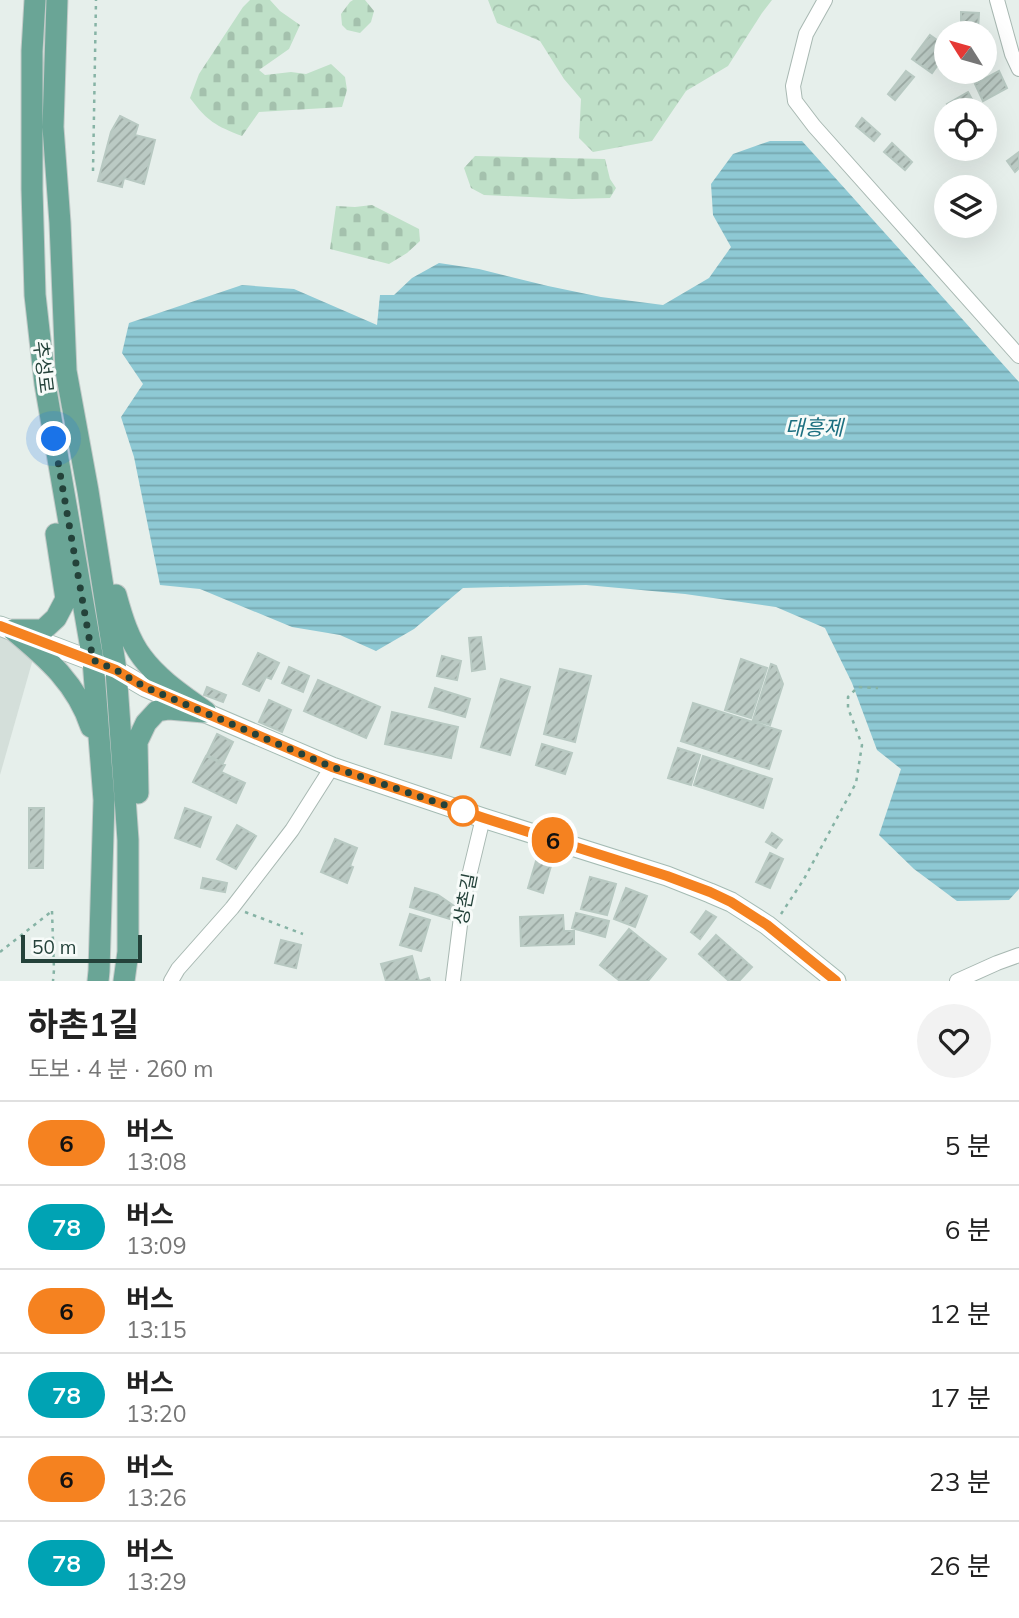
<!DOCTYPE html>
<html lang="ko">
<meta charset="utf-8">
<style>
body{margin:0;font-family:Mulish,"Noto Sans KR",sans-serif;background:#f2f2f2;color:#222;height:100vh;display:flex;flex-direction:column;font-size:26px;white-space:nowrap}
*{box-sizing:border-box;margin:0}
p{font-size:23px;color:#767676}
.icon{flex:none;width:38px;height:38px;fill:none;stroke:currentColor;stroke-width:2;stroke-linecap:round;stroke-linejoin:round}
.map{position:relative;height:981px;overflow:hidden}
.details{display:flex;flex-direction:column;background:#fff;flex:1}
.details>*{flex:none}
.badge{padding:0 14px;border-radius:23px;font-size:24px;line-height:46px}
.needle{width:46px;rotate:307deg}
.fabs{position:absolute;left:934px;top:21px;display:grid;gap:14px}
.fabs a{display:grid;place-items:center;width:63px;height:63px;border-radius:50%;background:#fff;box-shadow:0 7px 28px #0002;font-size:35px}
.scale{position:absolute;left:21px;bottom:18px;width:121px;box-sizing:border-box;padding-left:7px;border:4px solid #24423a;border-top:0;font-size:19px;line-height:24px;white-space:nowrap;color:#24423a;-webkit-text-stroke:5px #f7fbf9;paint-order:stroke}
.you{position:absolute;width:35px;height:35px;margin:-18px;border:5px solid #fff;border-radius:50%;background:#1a73e8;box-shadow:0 0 0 10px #1a73e833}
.map>.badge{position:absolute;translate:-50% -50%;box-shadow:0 0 0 4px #fff}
.round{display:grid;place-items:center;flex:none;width:74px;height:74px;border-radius:37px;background:#f2f2f2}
.head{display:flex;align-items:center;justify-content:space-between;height:119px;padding:0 28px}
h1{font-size:33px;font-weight:700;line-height:52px}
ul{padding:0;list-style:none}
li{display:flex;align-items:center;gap:21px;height:84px;padding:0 28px;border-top:2px solid #e0e0e0}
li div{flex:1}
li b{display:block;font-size:26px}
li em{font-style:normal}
li .badge{min-width:77px;font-weight:700;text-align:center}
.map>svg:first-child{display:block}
.built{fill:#d4dfda}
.forest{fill:url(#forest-crowns)}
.cemetery{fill:url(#cemetery-stones)}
.water{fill:url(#water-rules)}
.building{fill:url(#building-hatch);stroke:#b8c9c2;stroke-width:2}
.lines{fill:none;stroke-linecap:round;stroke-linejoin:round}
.street-casing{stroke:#a8b8b2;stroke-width:16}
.secondary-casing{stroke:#a4bbb3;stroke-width:21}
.primary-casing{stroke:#c2cac8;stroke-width:23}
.path{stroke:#86b3a5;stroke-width:2.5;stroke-dasharray:3.5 5;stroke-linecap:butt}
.street{stroke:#fff;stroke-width:14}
.secondary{stroke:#fff;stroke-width:19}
.primary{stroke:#6aa596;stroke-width:21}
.line-casing{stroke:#fff;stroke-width:16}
.line{stroke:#f58220;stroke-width:10}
.walk{stroke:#24423a;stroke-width:7;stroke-dasharray:0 12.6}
.stop-dot{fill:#fff;stroke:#f58220;stroke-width:3.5}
.labels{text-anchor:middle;stroke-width:6;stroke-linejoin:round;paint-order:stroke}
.street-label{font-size:19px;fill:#24423a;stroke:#f7fbf9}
.water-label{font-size:21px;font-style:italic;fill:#1c6f80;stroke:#f7fbf9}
</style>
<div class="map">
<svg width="1019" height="981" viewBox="0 0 1019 981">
<defs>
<pattern id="forest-crowns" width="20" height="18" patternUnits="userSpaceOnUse" patternTransform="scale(1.75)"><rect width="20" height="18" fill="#bfe0c8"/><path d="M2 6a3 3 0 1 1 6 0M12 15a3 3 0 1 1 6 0" fill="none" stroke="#a4c1ad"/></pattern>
<pattern id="cemetery-stones" width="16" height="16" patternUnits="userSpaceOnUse" patternTransform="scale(1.75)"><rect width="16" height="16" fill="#bfe0c8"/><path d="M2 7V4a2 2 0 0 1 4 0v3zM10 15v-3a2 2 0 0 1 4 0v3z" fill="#a4c1ad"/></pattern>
<pattern id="water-rules" width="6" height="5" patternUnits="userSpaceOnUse" patternTransform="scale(1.75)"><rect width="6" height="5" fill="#8ec9d4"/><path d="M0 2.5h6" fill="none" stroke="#74a5ad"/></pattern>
<pattern id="building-hatch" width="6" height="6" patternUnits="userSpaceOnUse" patternTransform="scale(1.75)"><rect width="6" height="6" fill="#bbcac4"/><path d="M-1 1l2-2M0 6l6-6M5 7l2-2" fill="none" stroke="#98a6a0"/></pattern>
</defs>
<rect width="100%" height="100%" fill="#e6efeb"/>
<!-- built -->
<path class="built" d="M0 637 9 640 33 659 0 775Z"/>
<!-- forest -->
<path class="forest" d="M488 0H772L762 13 728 66 686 91 652 141 593 152 579 138 581 99 564 79 540 41 497 23Z"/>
<!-- cemetery -->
<path class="cemetery" d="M250 0H270L280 11 300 25 289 49 259 70 265 75 291 72 306 74 331 64 345 77 347 90 342 107 259 112 242 136C216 126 207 121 190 98L199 74 243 7Z
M353 0H365L374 11 371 22 360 33 347 30 342 25 341 14 350 2Z
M475 156 605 159 610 179 616 188 610 198 572 199 484 195 471 188 464 168Z
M372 205 419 229 420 241 407 253 389 264 330 249 336 206 355 207Z"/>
<!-- water -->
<path class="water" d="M770 141H802L1019 382V889L1009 900 957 901 914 869 879 835 901 769 877 750 852 683 825 628 776 607 685 594 586 585 463 588 414 629 376 651 340 635 292 627 200 589 160 585 134 457 121 417 143 384 122 353 129 323 242 285 294 289 377 325 380 295H394L412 278 439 263 479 269 548 286 601 297 663 305 709 278 731 247 713 215 711 184 733 154Z"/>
<!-- building -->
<path class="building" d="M961 12 979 13 978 30 961 29Z
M930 35 947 47V52L932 73 912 59Z
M906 71 914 77 895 100 888 94Z
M999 71 1007 88 983 101 975 84Z
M968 92 973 101 957 110H951L947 104Z
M120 116 138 125 135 135 155 140 144 184 124 178 122 187 98 181 111 132Z
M862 118 880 134 874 141 856 126Z
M892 143 912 162 905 170 884 152Z
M1019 152V168L1015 172 1007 161Z
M481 637 485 669 472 671 469 638Z
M258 653 279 663 271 679 266 677 259 691 243 684Z
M442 656 461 661 457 680 437 676Z
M741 659 767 668 751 718 725 710Z
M771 664 776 666 783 684 770 725 753 720Z
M289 667 309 676 303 692 282 683Z
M560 669 591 676 575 742 544 734Z
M501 679 530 687 510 755 481 747Z
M318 680 380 707 366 738 304 711Z
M207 687 226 695 223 702 204 695Z
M435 688 470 699 465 717 429 707Z
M269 700 291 710 282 732 259 722Z
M693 703 781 731 769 769 681 741Z
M392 712 458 727 451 758 385 744Z
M217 734 233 742 223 763 207 755Z
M542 744 572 753 565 774 536 765Z
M678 748 700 755 691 785 668 778Z
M206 756 225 765 221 772 245 783 236 803 193 782Z
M703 756 772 779 763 808 694 785Z
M29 808H44L43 868H29Z
M185 808 211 817 200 847 175 838Z
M237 825 256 836 236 869 217 859Z
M772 833 782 840 776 848 766 842Z
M335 839 357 848 350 866 353 867 347 883 321 872Z
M770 853 783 859 770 888 756 882Z
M536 861 551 866 543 893 528 888Z
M590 877 616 884 607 915 581 909Z
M203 878 227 883 225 892 201 888Z
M415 888 438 895 454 906 450 919 410 907Z
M626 888 647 896 635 927 614 919Z
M706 911 716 917 700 939 691 932Z
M576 913 609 921 605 937 572 928Z
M410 914 430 920 421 951 400 945Z
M563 915 564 931H574V944L521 946 520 917Z
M629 929 666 959 648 981H620L600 965Z
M716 935 752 967 739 981H729L699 954Z
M281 940 301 945 296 968 275 963Z
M412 956 419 981 429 978 430 981H386L381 964Z"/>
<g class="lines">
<!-- street casing -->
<g class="street-casing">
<path id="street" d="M825 0 806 34 793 86 795 101 814 126 1019 356
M997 0 1012 54 1019 69
M171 981 178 969 232 908 292 830 332 767
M453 981 463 901 483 818
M957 981 997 963 1019 955"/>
</g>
<!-- secondary casing -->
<g class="secondary-casing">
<path id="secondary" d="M0 626 116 670 145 687 332 767 483 818 667 876 710 893 731 902 767 925 836 981"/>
</g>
<!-- primary casing -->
<g class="primary-casing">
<path id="primary" d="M35 0 32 51V189L35 295 45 384 93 660 104 800 99 971 98 981
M57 0 53 127 60 223 66 371 88 491 116 670 128 840V952L124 981
M116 595C122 617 129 640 142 657 159 680 184 696 206 712
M13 630H43L56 618 66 599 56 534
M13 630C47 658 77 684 91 727
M138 793 137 742 146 723 157 711 169 709 204 712"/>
</g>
<!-- path -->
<path class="path" d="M93 171 96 0
M52 911 54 970 53 981
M245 912 303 934
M781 914 804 879 856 783 862 745 848 708V697L858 687 878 688
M0 952 52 911"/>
<!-- street -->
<use href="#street" class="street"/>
<!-- secondary -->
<use href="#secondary" class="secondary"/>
<!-- primary -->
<use href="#primary" class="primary"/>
</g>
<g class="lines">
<!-- line casing -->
<g class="line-casing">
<path id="line" d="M0 626 116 670 145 687 332 767 484 818 667 876 710 892 731 902 767 925 836 981"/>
</g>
<!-- line -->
<use href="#line" class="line"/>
<!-- walk -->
<path class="walk" d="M54 439 93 660 116 670 145 687 332 767 463 811"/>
</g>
<!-- markers -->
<circle class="stop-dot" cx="463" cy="811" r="14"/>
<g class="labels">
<!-- street labels -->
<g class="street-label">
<text transform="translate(44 367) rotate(83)" y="7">추성로</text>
<text transform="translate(465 899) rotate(-79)" y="7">상촌길</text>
</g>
<!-- water labels -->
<g class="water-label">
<text x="814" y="435">대흥제</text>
</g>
</g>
</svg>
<div class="fabs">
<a><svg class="needle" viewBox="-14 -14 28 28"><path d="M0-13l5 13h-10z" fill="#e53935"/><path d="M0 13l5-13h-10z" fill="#767676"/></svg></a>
<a><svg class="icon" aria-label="locate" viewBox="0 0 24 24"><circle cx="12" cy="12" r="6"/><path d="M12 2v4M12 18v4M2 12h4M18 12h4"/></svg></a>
<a><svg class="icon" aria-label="layers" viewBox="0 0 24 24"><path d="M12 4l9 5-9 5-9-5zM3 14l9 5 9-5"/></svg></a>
</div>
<div class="scale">50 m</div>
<div class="you" style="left:54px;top:439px"></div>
<b class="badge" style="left:553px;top:840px;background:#f58220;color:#111">6</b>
</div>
<section class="details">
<div class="head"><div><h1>하촌1길</h1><p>도보 · 4 분 · 260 m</p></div><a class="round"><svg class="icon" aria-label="heart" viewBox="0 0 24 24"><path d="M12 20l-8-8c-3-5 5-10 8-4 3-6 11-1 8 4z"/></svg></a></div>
<ul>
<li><span class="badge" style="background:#f58220;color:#111">6</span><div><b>버스</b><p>13:08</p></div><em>5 분</em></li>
<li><span class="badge" style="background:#00a3b4;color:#fff">78</span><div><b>버스</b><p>13:09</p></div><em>6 분</em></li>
<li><span class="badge" style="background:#f58220;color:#111">6</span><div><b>버스</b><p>13:15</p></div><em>12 분</em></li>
<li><span class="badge" style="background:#00a3b4;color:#fff">78</span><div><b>버스</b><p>13:20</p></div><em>17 분</em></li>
<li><span class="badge" style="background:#f58220;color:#111">6</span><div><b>버스</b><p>13:26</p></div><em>23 분</em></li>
<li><span class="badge" style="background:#00a3b4;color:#fff">78</span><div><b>버스</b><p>13:29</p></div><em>26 분</em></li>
</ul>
</section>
